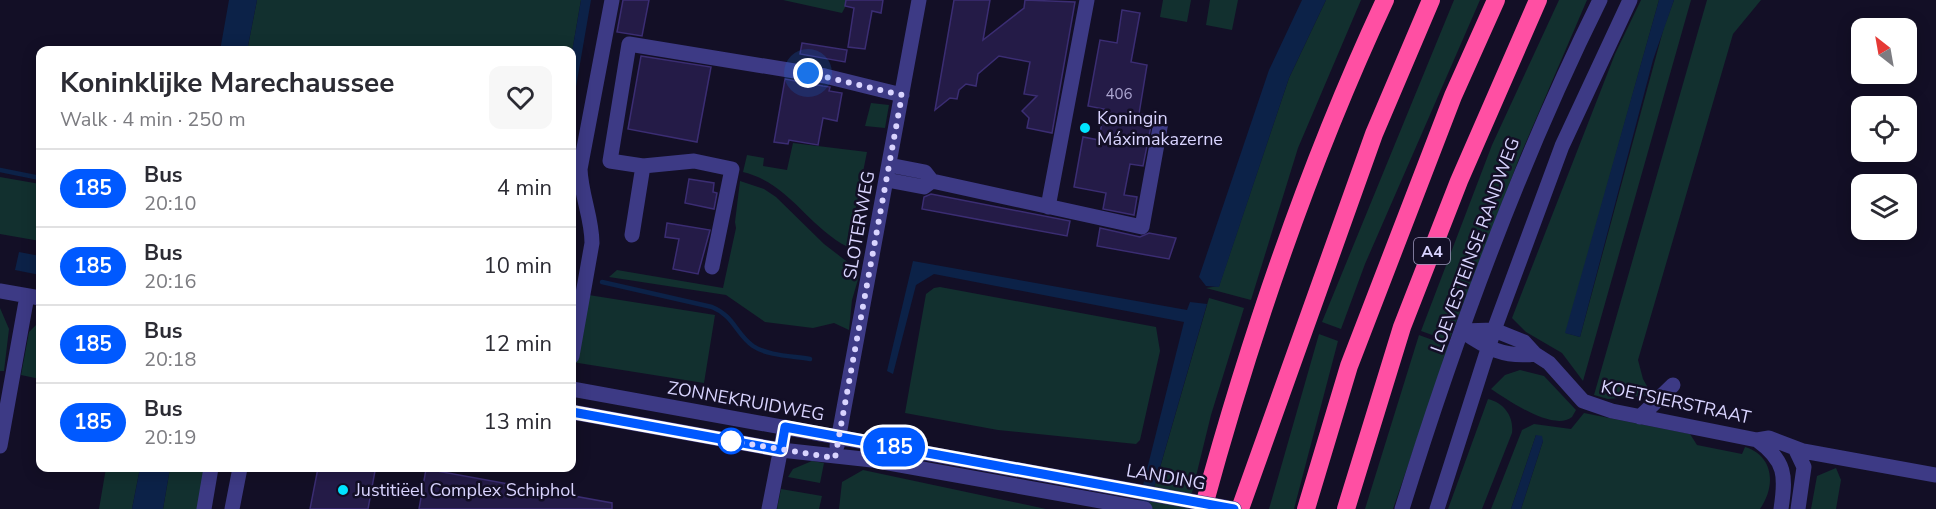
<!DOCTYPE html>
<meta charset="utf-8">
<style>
body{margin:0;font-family:"Nunito Sans",sans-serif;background:#f7f7f7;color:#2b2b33;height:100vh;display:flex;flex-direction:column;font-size:22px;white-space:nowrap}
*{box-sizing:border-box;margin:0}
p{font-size:20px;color:#7c7c81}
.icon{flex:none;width:33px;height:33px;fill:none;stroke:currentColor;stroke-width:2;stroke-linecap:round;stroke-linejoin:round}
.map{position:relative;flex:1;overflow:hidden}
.side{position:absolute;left:36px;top:46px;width:540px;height:426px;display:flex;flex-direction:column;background:#fff;border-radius:12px;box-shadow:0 3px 15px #0003}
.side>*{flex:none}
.badge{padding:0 12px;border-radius:20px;font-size:21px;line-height:39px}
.needle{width:39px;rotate:329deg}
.tools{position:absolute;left:1851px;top:18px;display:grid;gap:12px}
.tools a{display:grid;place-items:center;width:66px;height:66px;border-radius:12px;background:#fff;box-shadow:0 3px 15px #0003;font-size:30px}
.you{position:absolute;width:30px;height:30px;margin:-15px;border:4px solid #fff;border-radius:50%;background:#1a73e8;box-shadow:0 0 0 9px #1a73e833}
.map>.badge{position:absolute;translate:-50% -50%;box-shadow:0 0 0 3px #fff}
.round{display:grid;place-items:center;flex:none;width:63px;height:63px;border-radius:12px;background:#f7f7f7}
.head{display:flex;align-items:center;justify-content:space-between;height:102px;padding:0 24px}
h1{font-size:28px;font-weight:700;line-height:45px}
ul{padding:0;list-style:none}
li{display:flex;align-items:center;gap:18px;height:78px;padding:0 24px;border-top:2px solid #e1e1e2}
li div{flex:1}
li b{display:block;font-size:22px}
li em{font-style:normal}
li .badge{min-width:66px;font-weight:700;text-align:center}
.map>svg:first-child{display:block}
.green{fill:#12302f}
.water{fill:#0c2248}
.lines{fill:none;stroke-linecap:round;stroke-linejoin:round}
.stream{stroke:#0c2248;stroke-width:4.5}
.building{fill:#241b47;stroke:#3b2d73;stroke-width:1.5}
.minor{stroke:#3d3a85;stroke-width:15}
.highway{stroke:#ff4fa3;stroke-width:18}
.minor-bridge{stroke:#3d3a85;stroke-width:15}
.line-casing{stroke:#fff;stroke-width:14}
.line{stroke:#0059ff;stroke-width:9}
.walk{stroke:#d9d4ff;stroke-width:6;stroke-dasharray:0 10.8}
.poi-dot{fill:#00e5ff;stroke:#130f26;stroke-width:2}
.stop-dot{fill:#fff;stroke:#0059ff;stroke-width:3}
.labels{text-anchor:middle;stroke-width:5;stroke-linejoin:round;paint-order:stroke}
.number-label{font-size:15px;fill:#aca6d1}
.shield{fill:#130f26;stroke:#9e99be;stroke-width:1.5}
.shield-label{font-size:16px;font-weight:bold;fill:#d9d4ff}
.poi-label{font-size:18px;fill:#d9d4ff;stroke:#130f26;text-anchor:start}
.street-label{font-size:18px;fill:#d9d4ff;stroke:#130f26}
</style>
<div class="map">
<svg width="1936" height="509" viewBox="0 0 1936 509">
<rect width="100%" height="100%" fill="#130f26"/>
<!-- green -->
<path class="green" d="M257 0H581L572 52 247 51Z
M783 0H849L842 13Z
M1163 0H1191L1187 22 1160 17Z
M1210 0H1238L1232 30 1206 25Z
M1326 0H1361L1298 148 1251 300 1206 288 1219 286 1289 78Z
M1454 0H1480L1365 264 1341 329 1322 322Z
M1559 0H1587L1520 156 1449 341 1421 331 1492 145Z
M1641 0H1659L1566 333 1580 337 1664 27 1674 0H1691L1583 381 1562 353 1526 332 1512 318 1615 54Z
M1707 0H1761L1733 34 1638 360 1643 379 1652 395 1608 399 1594 395Z
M871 103 889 105 885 128 865 126Z
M793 143 867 152 848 247C808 227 789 183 743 172L747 155 764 158 763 166 787 170Z
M0 177 40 184V241L0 234Z
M740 181 764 189 776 197 824 244 854 267 859 276 852 300 849 330 834 323 813 328 765 322 726 295 609 277 617 270 723 288 736 228 735 222Z
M940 287 1156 327 1160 351 1140 440 1136 444 998 430 905 413 926 294 934 288Z
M576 293 715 315 704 383 572 362Z
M1209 298 1244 308 1211 415 1188 509H1148Z
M0 308 9 329 4 371H0Z
M40 321V379L21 375 29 332Z
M1319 334 1338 341 1294 509H1269Z
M1419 335 1449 346 1393 509H1365Z
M1520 370 1544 376 1576 410 1572 417C1553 432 1508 400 1491 389L1505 375Z
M1488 399C1504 403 1514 416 1512 433L1482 509H1448Z
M1584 413 1690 434 1697 445 1742 454 1745 447C1774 456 1776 486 1760 509H1521L1543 441 1536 435 1511 509H1491L1522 430 1534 424 1571 429Z
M812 461 824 463 820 483 788 477 793 469Z
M106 468H140L132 509H99Z
M170 468H205L197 509H163Z
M1836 468 1841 480 1836 509H1811L1817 476Z
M863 470 1046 509H839L842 482Z
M781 489 822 496 819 509H777Z"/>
<!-- water -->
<path class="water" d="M229 0H257L247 51H220Z
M581 0H591L572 110V52Z
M1302 0H1326L1289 78 1219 287 1206 286 1199 277 1269 70Z
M1659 0H1674L1653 60 1580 337 1565 333Z
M19 252 40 256V275L15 270Z
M913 261 1187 310 1190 302 1207 304 1148 509H1137L1184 322 934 274 916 285 893 374 887 371Z
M1536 435 1542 436 1543 441 1521 509H1511Z
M140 468H170L163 509H132Z"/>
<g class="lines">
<!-- stream -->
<path class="stream" d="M0 170 40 178
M602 282 712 307C734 316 736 334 753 346 768 356 793 356 810 359"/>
</g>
<!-- building -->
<path class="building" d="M623 0H649L642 36 617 32Z
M846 0H883L881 13 872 11 865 49 848 47 854 8 845 6Z
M954 0H990L983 40 1024 8 1025 0 1075 2 1052 133 1027 128 1029 118 1022 111 1037 96 1024 94 1030 62 999 56 978 74 976 86 966 84 959 90 957 99 950 98 935 110Z
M1122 10 1140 13 1131 62 1147 65 1139 114 1153 116 1143 166 1130 164 1124 195 1137 197 1134 215 1103 209 1106 193 1074 187 1083 137 1099 140 1104 109 1088 106 1100 40 1117 43Z
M802 43 847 50 845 62 800 54Z
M641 56 711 67 697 142 628 129Z
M785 79 823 86 830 87 829 91 842 93 837 121 823 118 818 145 789 140 788 144 774 142Z
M689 179 714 183 713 192 717 193 714 209 685 203Z
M931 194 1070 221 1067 236 922 209 924 197Z
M667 223 710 230 698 274 673 269 679 239 665 237Z
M1100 228 1140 237 1149 233 1176 238 1169 259 1097 246Z
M318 468 375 471 368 509H310Z
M426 469 612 503V509H419Z"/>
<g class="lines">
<!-- minor -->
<path class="minor" d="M889 165 925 172 932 181 1142 227 1161 122
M887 180 924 187 932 181
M1048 207 1087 0
M632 235 643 166
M712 267 732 169 694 161 643 166 610 161 629 44 825 76 902 95
M0 291 40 298
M1462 331 1494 330 1524 342 1535 354 1549 363 1583 401 1612 411 1757 440 1769 438 1803 451 1936 475
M1462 331C1486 348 1505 358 1535 354
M572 356 592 243C592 218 581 195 580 169L612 0
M572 389 1091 483
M572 412 781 450 872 460 1145 509
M1640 417 1673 385
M1757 440C1786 461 1786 476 1781 509
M0 446 27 296
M837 446 919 0
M1795 448 1804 467 1798 509
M204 509 211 468
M232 509 240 468
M769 509 785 427
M1402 509C1456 335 1519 163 1600 0
M1437 509 1494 330 1562 146 1630 0"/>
<!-- highway -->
<path class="highway" d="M1203 509C1250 336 1309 163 1385 0
M1240 509 1374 134 1431 0
M1306 509 1349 366 1453 96 1496 0
M1346 509 1402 327 1459 181 1538 0"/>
<!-- minor-bridge -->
<path class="minor-bridge" d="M1091 483 1234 509"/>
</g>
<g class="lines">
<!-- line casing -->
<g class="line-casing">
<path id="line" d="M572 412 781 450 785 427 1234 509"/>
</g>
<!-- line -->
<use href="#line" class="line"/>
<!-- walk -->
<path class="walk" d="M731 441 835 458 902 95 808 73"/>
</g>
<!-- markers -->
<g class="poi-dot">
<circle cx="1085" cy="128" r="6"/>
<circle cx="343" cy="490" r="6"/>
</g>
<circle class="stop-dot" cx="731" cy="441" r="12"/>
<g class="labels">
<!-- number labels -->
<g class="number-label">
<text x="1119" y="99">406</text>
</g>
<!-- shield labels -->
<rect class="shield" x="1414" y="238" width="36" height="26" rx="4.5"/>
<g class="shield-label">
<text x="1432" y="257">A4</text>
</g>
<!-- poi labels -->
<g class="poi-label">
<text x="1097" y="124">Koningin<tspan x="1097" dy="21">Máximakazerne</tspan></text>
<text x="355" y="496">Justitiëel Complex Schiphol</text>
</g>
<!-- street labels -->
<g class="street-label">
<text transform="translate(859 225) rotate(-80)" y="6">SLOTERWEG</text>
<text transform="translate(1475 245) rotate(-70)" y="6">LOEVESTEINSE RANDWEG</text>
<text transform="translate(746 401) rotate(10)" y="6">ZONNEKRUIDWEG</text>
<text transform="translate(1676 402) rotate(12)" y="6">KOETSIERSTRAAT</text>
<text transform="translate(1166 477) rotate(10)" y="6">LANDING</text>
</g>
</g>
</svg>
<div class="tools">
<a><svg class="needle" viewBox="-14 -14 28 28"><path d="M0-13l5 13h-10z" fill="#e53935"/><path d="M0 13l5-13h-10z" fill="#7c7c81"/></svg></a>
<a><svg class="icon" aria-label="locate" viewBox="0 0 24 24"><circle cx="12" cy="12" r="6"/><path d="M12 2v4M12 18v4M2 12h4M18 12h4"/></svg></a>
<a><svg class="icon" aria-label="layers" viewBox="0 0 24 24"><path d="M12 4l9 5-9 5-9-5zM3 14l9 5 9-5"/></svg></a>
</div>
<div class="you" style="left:808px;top:73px"></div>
<b class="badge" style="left:894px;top:447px;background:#0059ff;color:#fff">185</b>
<section class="side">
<div class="head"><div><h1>Koninklijke Marechaussee</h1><p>Walk · 4 min · 250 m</p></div><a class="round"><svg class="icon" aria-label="heart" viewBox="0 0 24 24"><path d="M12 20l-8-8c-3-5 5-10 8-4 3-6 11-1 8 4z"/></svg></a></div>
<ul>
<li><span class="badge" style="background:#0059ff;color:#fff">185</span><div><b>Bus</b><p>20:10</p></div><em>4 min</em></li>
<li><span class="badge" style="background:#0059ff;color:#fff">185</span><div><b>Bus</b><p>20:16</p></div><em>10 min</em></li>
<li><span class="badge" style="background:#0059ff;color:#fff">185</span><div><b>Bus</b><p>20:18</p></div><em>12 min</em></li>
<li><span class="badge" style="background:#0059ff;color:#fff">185</span><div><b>Bus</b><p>20:19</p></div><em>13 min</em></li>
</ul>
</section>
</div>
